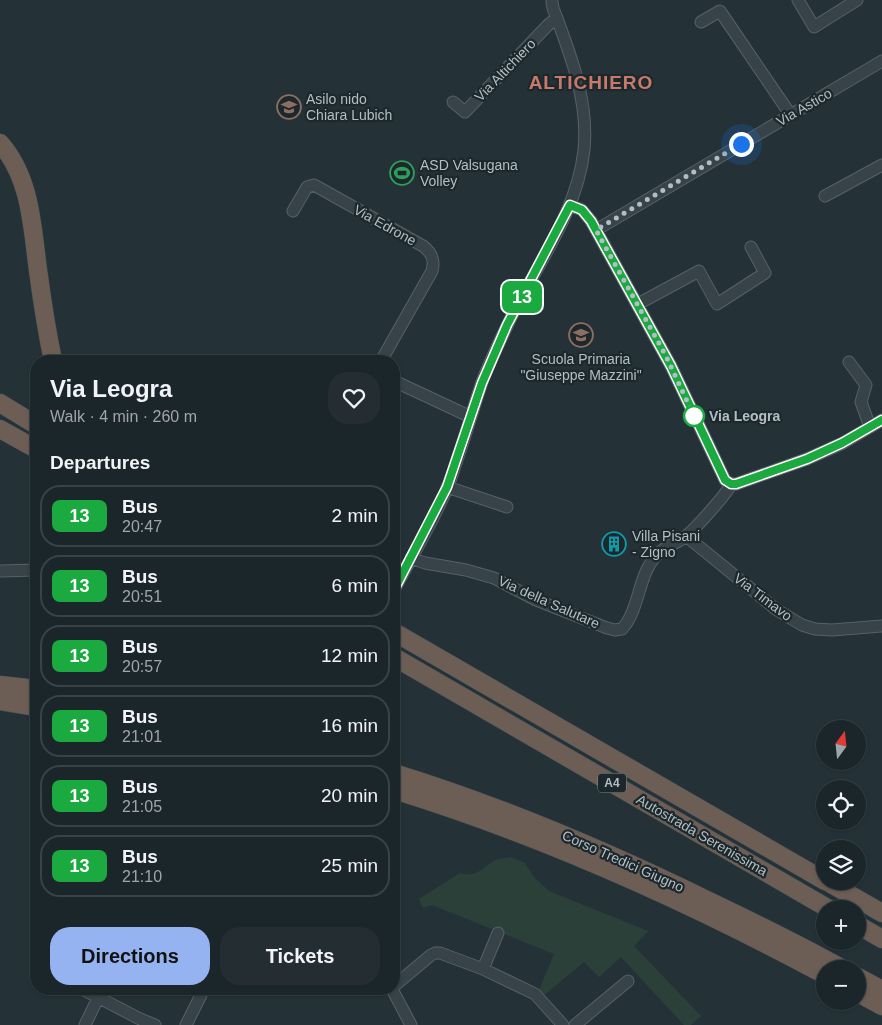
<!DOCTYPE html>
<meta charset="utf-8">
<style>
body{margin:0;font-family:Helvetica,sans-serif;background:#242e32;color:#f1f3f6;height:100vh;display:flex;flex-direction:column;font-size:19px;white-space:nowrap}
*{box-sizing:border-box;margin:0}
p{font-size:16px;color:#a0a5a8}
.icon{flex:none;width:28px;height:28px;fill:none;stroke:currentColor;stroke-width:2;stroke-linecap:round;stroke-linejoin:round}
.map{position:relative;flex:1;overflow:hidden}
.drawer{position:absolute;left:30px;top:355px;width:370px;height:640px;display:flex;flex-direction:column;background:#1b262a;border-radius:20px;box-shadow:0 1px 4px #0004,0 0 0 1px #394347}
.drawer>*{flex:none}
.badge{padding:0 10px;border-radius:8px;font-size:18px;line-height:32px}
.needle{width:32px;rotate:15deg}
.controls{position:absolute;left:816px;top:720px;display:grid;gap:10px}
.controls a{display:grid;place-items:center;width:50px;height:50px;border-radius:50%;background:#1b262a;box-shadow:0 1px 4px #0004,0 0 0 1px #394347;font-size:25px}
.you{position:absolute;width:25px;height:25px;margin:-12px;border:4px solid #fff;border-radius:50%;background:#1a73e8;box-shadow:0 0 0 8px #1a73e833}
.map>.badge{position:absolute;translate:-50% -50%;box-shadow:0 0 0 2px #fff}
h2{padding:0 20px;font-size:19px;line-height:45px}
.round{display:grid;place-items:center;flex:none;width:52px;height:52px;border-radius:20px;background:#242e32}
.headline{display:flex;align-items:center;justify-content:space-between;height:85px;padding:0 20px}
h1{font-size:24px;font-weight:700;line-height:38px}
.primary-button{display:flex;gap:10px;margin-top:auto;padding:10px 20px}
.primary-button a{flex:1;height:58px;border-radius:20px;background:#95b2f1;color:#111;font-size:20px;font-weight:700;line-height:58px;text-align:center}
.primary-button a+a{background:#242e32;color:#f1f3f6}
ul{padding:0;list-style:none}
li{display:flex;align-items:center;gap:15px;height:62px;margin:0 10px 8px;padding:0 10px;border:2px solid #394347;border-radius:20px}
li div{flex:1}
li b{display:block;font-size:19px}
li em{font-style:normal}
li .badge{min-width:55px;font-weight:700;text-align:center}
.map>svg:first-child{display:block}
.green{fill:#2c403a}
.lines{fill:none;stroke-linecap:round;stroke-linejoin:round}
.minor-casing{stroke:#566166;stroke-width:13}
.highway-casing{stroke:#434e53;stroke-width:19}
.minor{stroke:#374348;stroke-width:11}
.highway{stroke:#6d5e55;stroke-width:18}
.line-casing{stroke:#fff;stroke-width:11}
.line{stroke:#1baa40;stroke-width:8}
.walk{stroke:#b3bec4;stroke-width:5;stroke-dasharray:0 9}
.stop-dot{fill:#fff;stroke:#1baa40;stroke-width:2.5}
.labels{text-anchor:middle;stroke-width:4.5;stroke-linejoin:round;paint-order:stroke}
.shield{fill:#1d282d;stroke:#869197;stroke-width:1}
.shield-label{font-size:12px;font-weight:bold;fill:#b3bec4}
.street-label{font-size:14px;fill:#b3bec4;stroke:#1d282d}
.poi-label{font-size:14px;fill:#b3bec4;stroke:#1d282d;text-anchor:start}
.stop-label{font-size:14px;font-weight:bold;fill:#b3bec4;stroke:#1d282d;text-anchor:start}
.district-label{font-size:19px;font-weight:bold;letter-spacing:1px;fill:#c87a6a;stroke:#1d282d}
</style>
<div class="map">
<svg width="882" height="1025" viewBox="0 0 882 1025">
<rect width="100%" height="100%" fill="#243238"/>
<!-- green -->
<path class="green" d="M511 857 525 863 533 876 549 891 648 931 634 946 701 1016 691 1025H684L621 957 599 977 584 962 543 996 539 990 554 954 432 905 423 908 419 899 460 873C477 879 484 865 498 859 502 858 507 858 511 857Z"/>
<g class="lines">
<!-- minor casing -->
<g class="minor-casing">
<path id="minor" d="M798 0 814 27 857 0
M701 22 720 11 790 114
M453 102 465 112 548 25 557 18
M825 196 882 165
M570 205 582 210 591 221 671 366 725 480 731 484H736L807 459 843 443 882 420
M293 211 307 187 314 185 423 246C432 253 435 260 432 271L381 361
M596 230 882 61
M638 304 699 271 717 304 765 273 751 247
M849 362 866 385 861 402 870 427
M394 381 471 417
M447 487 507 507
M686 536 777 610 802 625 815 629 832 630 882 626
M411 558 425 563 466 570 494 578 536 600 607 628 615 630 622 629C641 608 637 573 659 553 666 546 677 543 685 537 694 530 727 494 731 484
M0 571 36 570
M394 590C412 556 433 522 448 486 460 453 470 419 481 385 488 365 498 345 507 326 533 269 577 215 584 150 589 101 570 53 553 8L552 2
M483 969 498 933
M394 986 431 955 435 953H440L483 969 535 994 563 1025
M82 989 140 1019 155 1025
M392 989 411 1025
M85 1025 98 998
M186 1025 204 989
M575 1025 628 981"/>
</g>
<!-- highway casing -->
<g class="highway-casing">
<path id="highway" d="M0 143C31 178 32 226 38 270 42 300 47 332 53 361
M0 403 36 425
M0 429 36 449
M394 632 825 881
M394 657 829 909
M0 685 36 689
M0 701 36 707
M394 773C504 807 607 851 711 902 755 923 800 945 843 969
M394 790C543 836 687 901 825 975
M826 881 882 913
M858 925 882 939
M858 977 882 990
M858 993 882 1006"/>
</g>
<!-- minor -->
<use href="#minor" class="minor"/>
<!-- highway -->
<use href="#highway" class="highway"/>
</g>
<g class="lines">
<!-- line casing -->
<g class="line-casing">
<path id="line" d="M394 590 447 487 482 383 507 325 570 205 582 210 591 221 671 366 725 480 731 484H736L807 459 842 443 882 420"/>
</g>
<!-- line -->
<use href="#line" class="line"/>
<!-- walk -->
<path class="walk" d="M694 416 666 356 596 230 741 144"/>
</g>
<!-- icons -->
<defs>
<g id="school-ring" transform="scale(1.25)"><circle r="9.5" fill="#1d282d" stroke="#8d6e63" stroke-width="1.5"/><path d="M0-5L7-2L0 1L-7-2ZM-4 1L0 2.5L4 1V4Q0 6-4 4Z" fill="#8d6e63"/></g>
<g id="stadium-ring" transform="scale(1.25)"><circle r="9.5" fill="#1d282d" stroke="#2e9e5b" stroke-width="1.5"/><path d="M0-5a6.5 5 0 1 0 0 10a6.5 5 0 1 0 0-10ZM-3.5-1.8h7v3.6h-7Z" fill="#2e9e5b"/></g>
<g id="building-ring" transform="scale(1.25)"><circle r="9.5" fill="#1d282d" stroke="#0f9aa8" stroke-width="1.5"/><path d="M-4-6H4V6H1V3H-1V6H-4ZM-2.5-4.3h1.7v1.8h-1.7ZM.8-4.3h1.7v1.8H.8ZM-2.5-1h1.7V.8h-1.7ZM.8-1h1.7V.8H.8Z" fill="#0f9aa8"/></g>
</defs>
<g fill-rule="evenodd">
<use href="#school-ring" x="289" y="107"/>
<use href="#stadium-ring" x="402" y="173"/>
<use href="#school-ring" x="581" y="335"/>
<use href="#building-ring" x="614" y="544"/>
</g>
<!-- markers -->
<circle class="stop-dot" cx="694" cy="416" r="10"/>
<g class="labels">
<!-- shield labels -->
<rect class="shield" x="598" y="773.5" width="28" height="19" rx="4"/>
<g class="shield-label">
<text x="612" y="787">A4</text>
</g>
<!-- street labels -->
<g class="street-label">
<text transform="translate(505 70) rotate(-46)" y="5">Via Altichiero</text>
<text transform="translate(804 107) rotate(-30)" y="5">Via Astico</text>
<text transform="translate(385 225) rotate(29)" y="5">Via Edrone</text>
<text transform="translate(763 597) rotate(37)" y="5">Via Timavo</text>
<text transform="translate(549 602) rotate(24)" y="5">Via della Salutare</text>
<text transform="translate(702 835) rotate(30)" y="5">Autostrada Serenissima</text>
<text transform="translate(623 861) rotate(24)" y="5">Corso Tredici Giugno</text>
</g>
<!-- poi labels -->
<g class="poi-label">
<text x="306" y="104">Asilo nido<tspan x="306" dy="16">Chiara Lubich</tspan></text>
<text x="420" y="170">ASD Valsugana<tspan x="420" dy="16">Volley</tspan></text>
<text x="581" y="364" text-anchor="middle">Scuola Primaria<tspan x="581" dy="16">"Giuseppe Mazzini"</tspan></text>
<text x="632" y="541">Villa Pisani<tspan x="632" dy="16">- Zigno</tspan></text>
</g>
<!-- stop labels -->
<g class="stop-label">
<text x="709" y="421">Via Leogra</text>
</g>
<!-- district labels -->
<g class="district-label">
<text x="591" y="89">ALTICHIERO</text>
</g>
</g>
</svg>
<div class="controls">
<a><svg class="needle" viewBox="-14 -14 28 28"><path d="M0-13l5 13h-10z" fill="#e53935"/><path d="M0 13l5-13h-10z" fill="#a0a5a8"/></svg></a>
<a><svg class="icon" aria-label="locate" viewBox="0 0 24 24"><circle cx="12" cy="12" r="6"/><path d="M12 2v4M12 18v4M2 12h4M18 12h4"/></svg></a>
<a><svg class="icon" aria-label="layers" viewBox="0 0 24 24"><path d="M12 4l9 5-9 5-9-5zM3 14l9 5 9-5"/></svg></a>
<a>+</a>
<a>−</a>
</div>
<div class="you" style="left:741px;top:144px"></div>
<b class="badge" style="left:522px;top:297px;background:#1baa40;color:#fff">13</b>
<section class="drawer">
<div class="headline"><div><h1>Via Leogra</h1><p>Walk · 4 min · 260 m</p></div><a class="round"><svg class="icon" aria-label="heart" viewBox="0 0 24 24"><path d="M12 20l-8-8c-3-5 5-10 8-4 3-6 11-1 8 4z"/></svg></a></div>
<h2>Departures</h2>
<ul>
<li><span class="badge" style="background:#1baa40;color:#fff">13</span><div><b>Bus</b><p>20:47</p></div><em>2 min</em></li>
<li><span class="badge" style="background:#1baa40;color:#fff">13</span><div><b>Bus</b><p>20:51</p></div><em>6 min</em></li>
<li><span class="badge" style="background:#1baa40;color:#fff">13</span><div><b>Bus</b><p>20:57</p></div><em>12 min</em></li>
<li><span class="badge" style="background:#1baa40;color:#fff">13</span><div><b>Bus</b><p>21:01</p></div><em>16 min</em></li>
<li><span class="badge" style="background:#1baa40;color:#fff">13</span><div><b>Bus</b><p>21:05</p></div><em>20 min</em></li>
<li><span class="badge" style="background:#1baa40;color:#fff">13</span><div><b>Bus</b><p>21:10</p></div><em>25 min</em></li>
</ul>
<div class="primary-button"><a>Directions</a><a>Tickets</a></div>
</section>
</div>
